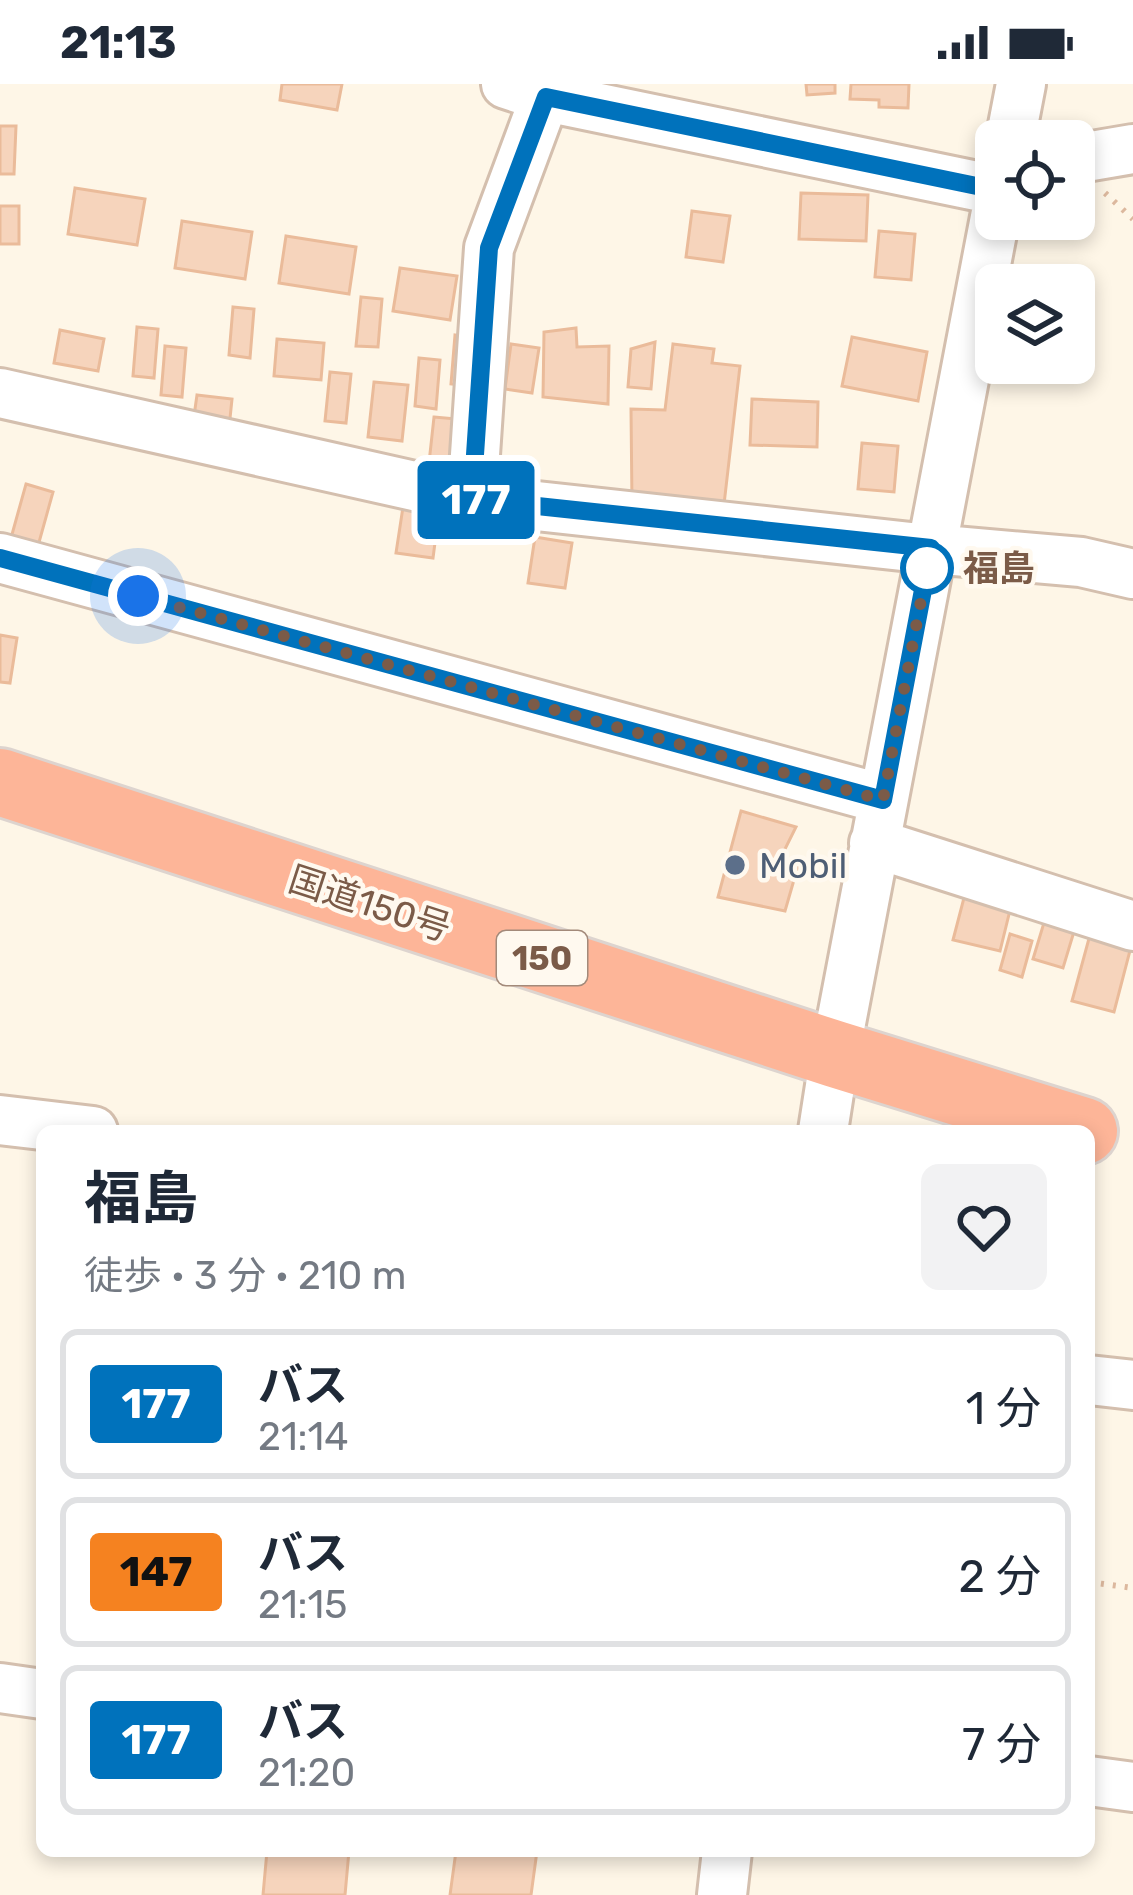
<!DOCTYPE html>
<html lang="ja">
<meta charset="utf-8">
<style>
body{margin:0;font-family:Rubik,"Noto Sans JP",sans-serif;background:#f2f2f3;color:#1f2937;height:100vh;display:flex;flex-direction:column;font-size:45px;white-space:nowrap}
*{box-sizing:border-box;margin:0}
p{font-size:39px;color:#747a83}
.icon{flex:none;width:66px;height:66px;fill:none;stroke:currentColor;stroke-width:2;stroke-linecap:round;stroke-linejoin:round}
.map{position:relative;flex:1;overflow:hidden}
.details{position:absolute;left:36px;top:1041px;width:1059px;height:732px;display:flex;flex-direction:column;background:#fff;border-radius:18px;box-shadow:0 6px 18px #0003}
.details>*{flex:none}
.badge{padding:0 24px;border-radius:9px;font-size:42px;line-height:78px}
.tools{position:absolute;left:975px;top:36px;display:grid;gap:24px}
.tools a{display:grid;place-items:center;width:120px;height:120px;border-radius:18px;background:#fff;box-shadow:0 6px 18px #0003;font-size:60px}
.you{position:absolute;width:60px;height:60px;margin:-30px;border:9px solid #fff;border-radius:50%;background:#1a73e8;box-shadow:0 0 0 18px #1a73e833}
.map>.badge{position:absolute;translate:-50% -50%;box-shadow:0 0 0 6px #fff}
.round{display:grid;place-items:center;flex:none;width:126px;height:126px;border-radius:18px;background:#f2f2f3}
.headline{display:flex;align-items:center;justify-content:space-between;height:204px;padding:0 48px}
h1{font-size:57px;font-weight:700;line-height:90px}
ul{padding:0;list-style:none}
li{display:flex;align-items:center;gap:36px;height:150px;margin:0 24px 18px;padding:0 24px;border:6px solid #e0e1e3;border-radius:18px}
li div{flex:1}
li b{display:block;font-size:45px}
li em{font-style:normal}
li .badge{min-width:132px;font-weight:700;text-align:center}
.status{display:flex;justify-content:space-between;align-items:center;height:84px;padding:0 60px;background:#fff;direction:ltr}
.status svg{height:33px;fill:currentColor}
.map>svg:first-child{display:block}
.building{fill:#f6d4bc;stroke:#eabb9a;stroke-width:3}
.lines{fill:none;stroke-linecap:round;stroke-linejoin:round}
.minor-casing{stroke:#d4bfae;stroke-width:54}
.highway-casing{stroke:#ddd4cf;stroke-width:72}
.path{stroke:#dcb89e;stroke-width:6;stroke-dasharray:3 9;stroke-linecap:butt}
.minor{stroke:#fff;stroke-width:48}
.highway{stroke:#fdb598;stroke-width:66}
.line-casing{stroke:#fff;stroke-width:27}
.line{stroke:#0072bc;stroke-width:18}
.walk{stroke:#7b5b48;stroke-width:12;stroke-dasharray:0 21.6}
.stop-dot{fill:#fff;stroke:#0072bc;stroke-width:6}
.service-dot{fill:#5c6f8a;stroke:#fff9ef;stroke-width:4.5}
.labels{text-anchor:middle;stroke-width:9;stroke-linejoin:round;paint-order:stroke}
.shield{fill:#fff9ef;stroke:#a38a7a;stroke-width:3}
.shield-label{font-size:33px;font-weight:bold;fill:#7b5b48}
.stop-label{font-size:36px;font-weight:bold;fill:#7b5b48;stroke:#fff9ef;text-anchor:start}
.service-label{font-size:36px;fill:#4e5e75;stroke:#fff9ef;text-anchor:start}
.street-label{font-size:36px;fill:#7b5b48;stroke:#fff9ef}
</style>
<div class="status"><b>21:13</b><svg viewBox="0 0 49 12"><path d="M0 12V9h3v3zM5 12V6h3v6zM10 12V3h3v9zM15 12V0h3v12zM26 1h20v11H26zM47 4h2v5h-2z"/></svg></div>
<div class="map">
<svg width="1133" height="1811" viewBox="0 0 1133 1811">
<rect width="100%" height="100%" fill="#fef6e7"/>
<!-- building -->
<path class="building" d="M282 0H342L337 26 280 16Z
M806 0H835V9L807 11Z
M851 0H909L908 24 879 23V16L850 15Z
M0 42H16L14 90H0Z
M75 104 145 115 137 161 68 150Z
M801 109 868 111 866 157 799 155Z
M0 122H19V160H0Z
M692 127 730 132 723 178 686 173Z
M182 137 252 148 245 195 175 184Z
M879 147 915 150 911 196 875 193Z
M286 152 356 163 349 210 279 199Z
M400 184 457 192 450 236 393 227Z
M361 213 382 215 378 263 356 262Z
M233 223 254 225 250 274 229 271Z
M137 243 158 245 154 294 133 292Z
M576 244 577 263 609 262 608 320 543 313 544 248Z
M60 246 104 255 98 287 54 279Z
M455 251 476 253 472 302 451 300Z
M852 253 927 268 918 317 842 302Z
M277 255 324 259 321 296 274 292Z
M655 258 651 305 628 303 631 265Z
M511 260 539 264 532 309 505 305Z
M673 260 714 265 712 279 740 282 723 429 632 420 631 325 665 326Z
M165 262 186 264 182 313 161 311Z
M419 274 440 276 436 325 415 322Z
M330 288 351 290 346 339 325 337Z
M374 298 408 301 402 357 368 353Z
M197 311 232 315 229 344 193 339Z
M752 315 818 318 817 363 750 361Z
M434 333 468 336 462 391 428 388Z
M862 359 898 362 894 408 858 405Z
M26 400 53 408 38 462 11 454Z
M403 423 439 428 433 474 396 469Z
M535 453 572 459 565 504 528 499Z
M0 551 17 554 10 599 0 598Z
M741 727 796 743 782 771 798 782 785 827 718 813Z
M966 806 1012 818 1000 867 953 856Z
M1046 832 1076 841 1063 884 1033 875Z
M1091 847 1132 859 1114 928 1072 917Z
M1010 850 1032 857 1022 893 1000 886Z
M267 1767H349L345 1811H263Z
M456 1767H537L531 1811H450Z"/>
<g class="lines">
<!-- minor casing -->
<g class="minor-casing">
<path id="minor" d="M506 0 546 13 996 106
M1010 57 1021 0
M1074 75 1133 65
M0 309 472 415 920 464 1081 478 1133 490
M472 415 489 164 550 0
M0 474 883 715
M874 759 1133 842
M0 1036 93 1047
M823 1047 835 970 996 128
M1089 1296 1133 1301
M0 1604 42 1610
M1089 1697 1133 1703
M722 1811 727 1767"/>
</g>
<!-- highway casing -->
<g class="highway-casing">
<path id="highway" d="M0 698 835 970 1084 1047"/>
</g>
<!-- path -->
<path class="path" d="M1105 109 1133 135
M1089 1498 1133 1504"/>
<!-- minor -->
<use href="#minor" class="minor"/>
<!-- highway -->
<use href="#highway" class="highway"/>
</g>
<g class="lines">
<!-- line casing -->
<g class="line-casing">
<path id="line" d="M0 474 883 716 931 464 472 415 489 164 546 13 996 106"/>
</g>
<!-- line -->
<use href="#line" class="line"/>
<!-- walk -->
<path class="walk" d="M138 512 883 716 931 464 927 484"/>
</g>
<!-- markers -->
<circle class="stop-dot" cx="927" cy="484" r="24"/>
<circle class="service-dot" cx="735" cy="781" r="12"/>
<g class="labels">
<!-- shield labels -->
<rect class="shield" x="497" y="847" width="90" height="54" rx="9"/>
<g class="shield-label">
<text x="542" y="886">150</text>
</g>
<!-- stop labels -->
<g class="stop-label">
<text x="963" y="497">福島</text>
</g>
<!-- service labels -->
<g class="service-label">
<text x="759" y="794">Mobil</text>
</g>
<!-- street labels -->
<g class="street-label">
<text transform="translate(370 819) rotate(18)" y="13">国道150号</text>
</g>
</g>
</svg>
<div class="tools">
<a><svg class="icon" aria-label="locate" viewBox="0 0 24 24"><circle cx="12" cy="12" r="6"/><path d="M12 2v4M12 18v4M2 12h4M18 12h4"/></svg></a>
<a><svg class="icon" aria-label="layers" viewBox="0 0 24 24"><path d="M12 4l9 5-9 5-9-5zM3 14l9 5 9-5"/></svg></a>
</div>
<div class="you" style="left:138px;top:512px"></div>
<b class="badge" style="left:476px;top:416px;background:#0072bc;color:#fff">177</b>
<section class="details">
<div class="headline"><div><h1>福島</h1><p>徒歩 · 3 分 · 210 m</p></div><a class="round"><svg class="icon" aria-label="heart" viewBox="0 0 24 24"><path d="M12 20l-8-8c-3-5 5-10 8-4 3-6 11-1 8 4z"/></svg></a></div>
<ul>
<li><span class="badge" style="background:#0072bc;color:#fff">177</span><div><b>バス</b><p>21:14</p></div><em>1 分</em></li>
<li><span class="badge" style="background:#f58220;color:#111">147</span><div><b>バス</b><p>21:15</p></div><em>2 分</em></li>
<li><span class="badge" style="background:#0072bc;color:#fff">177</span><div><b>バス</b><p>21:20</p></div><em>7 分</em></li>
</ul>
</section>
</div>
